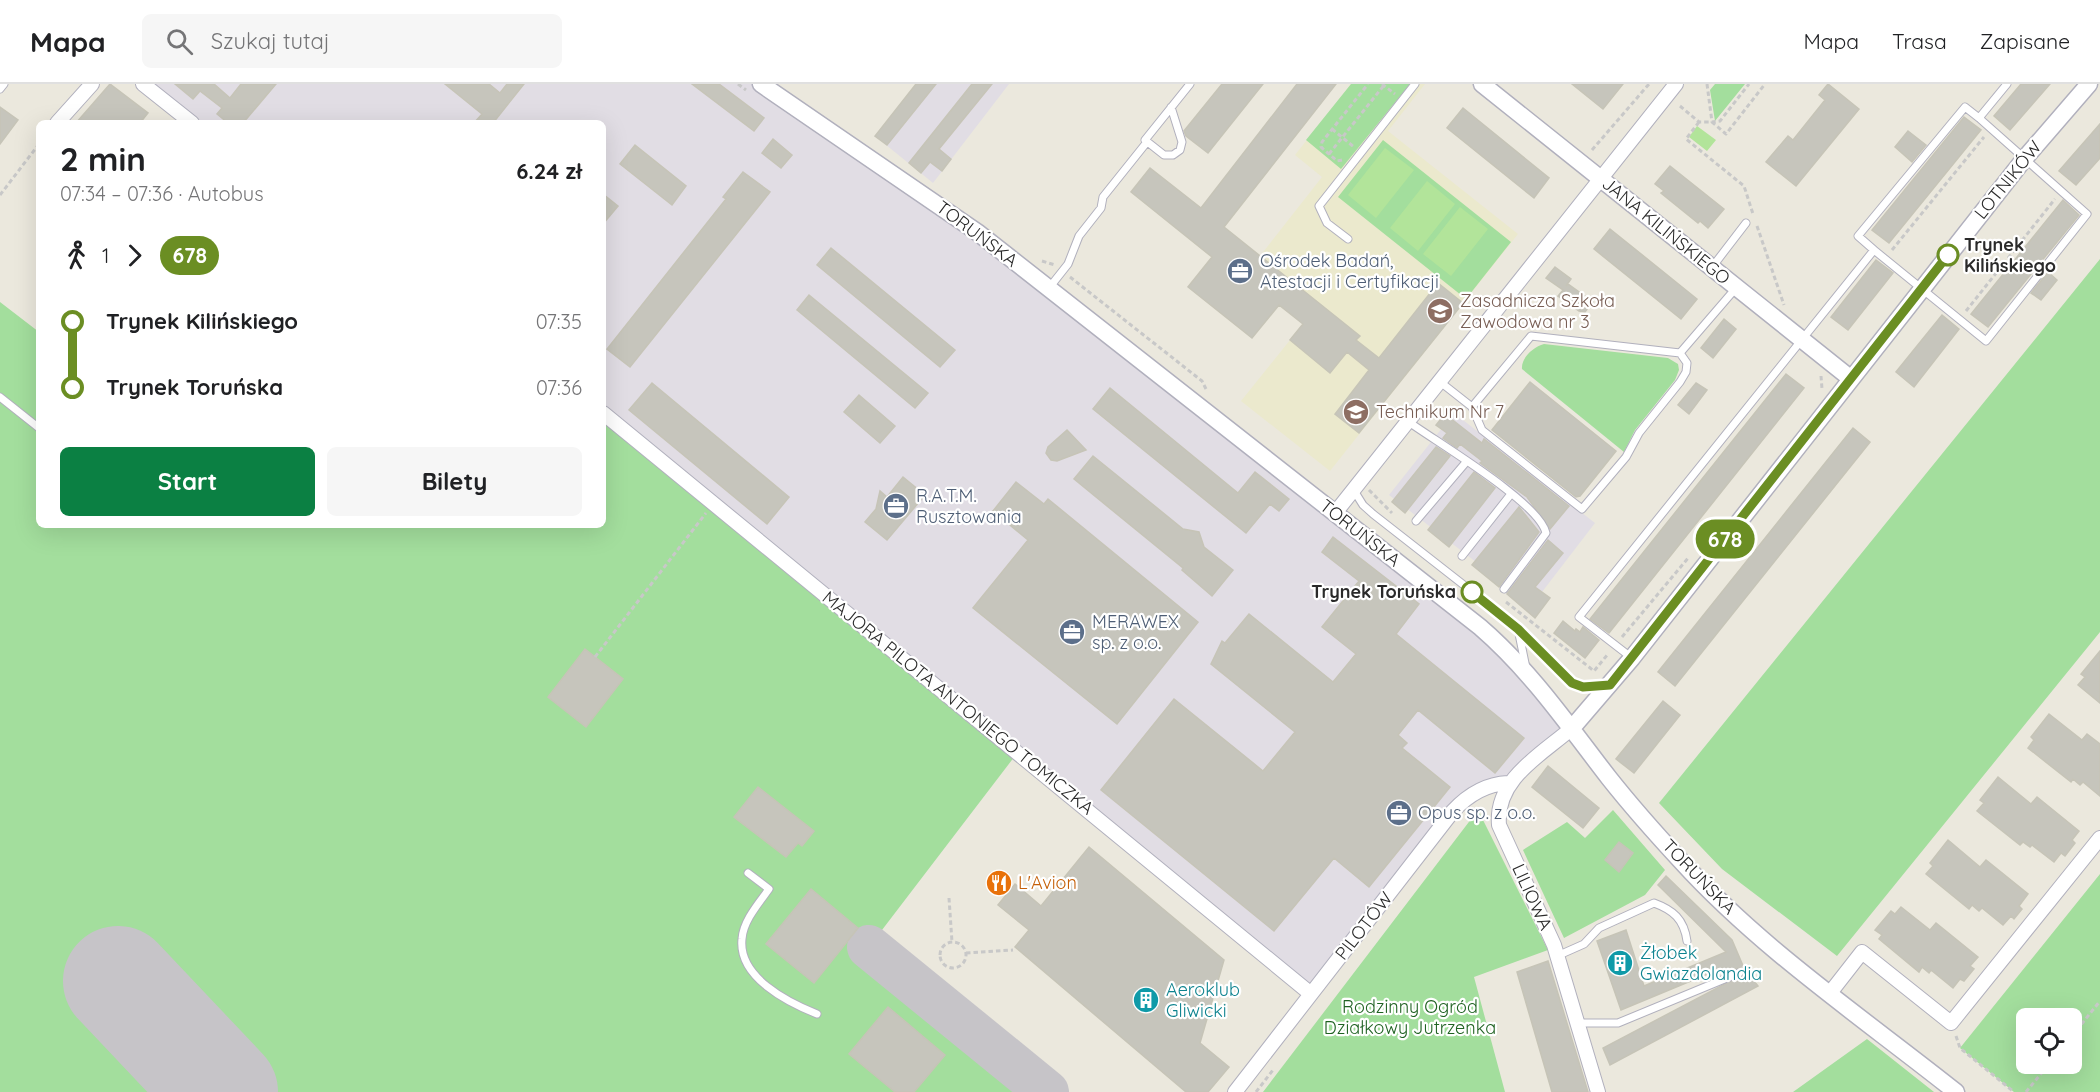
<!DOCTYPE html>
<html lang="pl">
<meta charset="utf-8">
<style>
body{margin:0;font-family:Quicksand,sans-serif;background:#f6f6f6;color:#202124;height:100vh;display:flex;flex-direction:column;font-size:22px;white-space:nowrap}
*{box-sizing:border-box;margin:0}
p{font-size:20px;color:#757577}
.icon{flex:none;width:33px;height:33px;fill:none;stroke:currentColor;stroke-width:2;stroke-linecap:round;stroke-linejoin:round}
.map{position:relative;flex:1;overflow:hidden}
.drawer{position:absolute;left:36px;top:36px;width:570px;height:408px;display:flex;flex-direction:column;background:#fff;border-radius:9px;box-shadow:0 6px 24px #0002}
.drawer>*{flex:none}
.badge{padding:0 12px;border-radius:20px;font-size:21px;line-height:39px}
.buttons{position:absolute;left:2016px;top:924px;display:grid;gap:12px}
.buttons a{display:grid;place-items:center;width:66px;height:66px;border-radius:9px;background:#fff;box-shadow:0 6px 24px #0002;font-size:30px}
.map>.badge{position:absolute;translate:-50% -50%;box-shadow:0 0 0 3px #fff}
.legs{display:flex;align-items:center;gap:9px;height:66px;padding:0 24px;font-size:20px}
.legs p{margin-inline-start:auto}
.overview{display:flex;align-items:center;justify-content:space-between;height:102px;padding:0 24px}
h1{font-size:33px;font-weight:800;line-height:45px}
.action{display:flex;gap:12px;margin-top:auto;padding:12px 24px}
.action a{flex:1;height:69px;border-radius:9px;background:#0b8043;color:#fff;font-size:24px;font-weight:800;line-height:69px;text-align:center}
.action a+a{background:#f6f6f6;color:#202124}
ul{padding:0 24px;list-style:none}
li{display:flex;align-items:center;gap:21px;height:66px;font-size:22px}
li i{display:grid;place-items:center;width:9px;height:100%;margin:0 8px;background:currentColor}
li i::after{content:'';width:15px;height:15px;margin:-8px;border:4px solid;border-radius:50%;background:#fff}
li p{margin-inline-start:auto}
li:first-child i{background:linear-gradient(#0000 50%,currentColor 0)}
li:last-child i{background:linear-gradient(currentColor 50%,#0000 0)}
header{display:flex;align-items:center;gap:36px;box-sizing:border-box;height:84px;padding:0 30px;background:#fff;border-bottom:2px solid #e0e0e0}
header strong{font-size:28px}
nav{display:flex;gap:33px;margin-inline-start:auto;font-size:21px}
.search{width:420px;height:54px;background:#f6f6f6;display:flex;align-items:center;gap:15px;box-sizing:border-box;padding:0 21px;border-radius:9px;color:#757577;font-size:22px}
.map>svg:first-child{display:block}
.industrial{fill:#e1dde4}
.education{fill:#ebe9cd}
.green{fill:#a3de9d;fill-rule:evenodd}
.pitch{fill:#b2e49a}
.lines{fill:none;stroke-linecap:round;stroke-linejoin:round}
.taxiway{stroke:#c6c4c8;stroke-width:44}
.runway{stroke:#c6c4c8;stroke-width:110}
.building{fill:#c6c5bc;stroke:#c6c4b7;stroke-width:1.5}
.service-casing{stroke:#b1b0bd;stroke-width:9}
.minor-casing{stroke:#b1b0bd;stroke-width:16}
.tertiary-casing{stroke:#b1b0bd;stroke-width:19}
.path{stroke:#c8c8c8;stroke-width:3;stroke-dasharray:4.5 3;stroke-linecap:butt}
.service{stroke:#fff;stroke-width:7}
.minor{stroke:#fff;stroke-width:14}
.tertiary{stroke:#fff;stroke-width:16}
.line-1-casing{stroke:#fff;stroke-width:14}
.line-1{stroke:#6b8e23;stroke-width:9}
.stop-1-dot{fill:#fff;stroke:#6b8e23;stroke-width:3}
.labels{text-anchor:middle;stroke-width:4.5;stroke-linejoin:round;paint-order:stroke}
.street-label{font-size:18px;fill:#2a2a2a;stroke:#fff}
.stop-label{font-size:18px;font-weight:bold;fill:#2a2a2a;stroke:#fff;text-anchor:start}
.service-label{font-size:18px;fill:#4e5e75;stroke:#fff;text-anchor:start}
.education-label{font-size:18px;fill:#785e54;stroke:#fff;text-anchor:start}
.food-label{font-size:18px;fill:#c56008;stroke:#fff;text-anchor:start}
.culture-label{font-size:18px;fill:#0d838f;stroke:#fff;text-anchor:start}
.park-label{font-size:18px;fill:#1f6222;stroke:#fff}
</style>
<header>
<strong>Mapa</strong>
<div class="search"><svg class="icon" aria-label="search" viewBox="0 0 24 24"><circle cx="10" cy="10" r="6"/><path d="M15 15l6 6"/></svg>Szukaj tutaj</div>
<nav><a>Mapa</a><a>Trasa</a><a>Zapisane</a></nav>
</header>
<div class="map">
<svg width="2100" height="1008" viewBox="0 0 2100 1008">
<rect width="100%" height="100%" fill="#ebe8dd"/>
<!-- industrial -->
<path class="industrial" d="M143 0H761L881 81 1480 543 1572 644 1508 699 1473 709 1311 910 603 329V39H192Z
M916 0H1009L933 99 875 52Z
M1454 329 1595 439 1532 521 1389 411Z"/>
<!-- education -->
<path class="education" d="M1351 0H1425L1388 47 1518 150 1330 387 1241 317 1319 220 1260 172 1322 93 1295 71Z"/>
<!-- green -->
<path class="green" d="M1351 0H1410L1341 85 1306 56Z
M1715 0H1745L1715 37 1710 6Z
M1383 56 1511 158 1466 215 1338 113Z
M2100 175V548L1837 872 1722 785 1659 719Z
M0 218 39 248V441H603V329L1018 668 869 863 1047 1008H0Z
M1544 260 1668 274 1678 280 1679 286 1675 296 1635 346 1624 368 1522 285C1521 274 1533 263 1544 260Z
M1478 726 1548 866 1474 893 1505 1008H1263Z
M1613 726 1665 786 1645 811 1564 854 1523 766 1567 738 1585 754Z
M2100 790V1008H2014L1960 964ZM2026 934H2072V980H2026Z
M1867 955 1934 1008H1793Z"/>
<!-- pitch -->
<path class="pitch" d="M1697 42 1716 56 1707 67 1689 53Z
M1385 64 1414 86 1376 134 1348 111Z
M1427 97 1455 120 1418 167 1390 144Z
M1460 123 1488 145 1451 192 1423 170Z"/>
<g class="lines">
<!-- taxiway -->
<path class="taxiway" d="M869 863 1047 1008"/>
<!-- runway -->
<path class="runway" d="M118 897 223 1008"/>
</g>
<!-- building -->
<path class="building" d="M110 0 148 29 140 39H76Z
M175 0H214L230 14 241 0H276L243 39H228L217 30 222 24 200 7 193 15Z
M445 0H489L500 9 507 0H524L493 39H474L482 30Z
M692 0H719L764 34 754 47Z
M916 0H936L887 61 875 52Z
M972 0H992L939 65 951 75 942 87 930 78 921 89 909 79Z
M1222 0H1263L1208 69 1186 52 1184 47Z
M1297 0H1336L1224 143 1360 252 1356 256 1379 274 1438 199 1463 219 1359 349 1335 330 1369 286 1347 268 1330 289 1290 256 1303 240 1279 221 1252 254 1188 203 1212 173 1131 108 1150 84 1201 124Z
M1572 0H1623L1603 25Z
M1828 0 1859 25 1796 102 1766 78 1788 52 1793 56 1825 16 1819 11Z
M2021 0H2050L2010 46 1994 32Z
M0 23 18 36 0 60Z
M1463 24 1549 94 1534 114 1447 44Z
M1964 33 1981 46 1889 159 1872 146Z
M2100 40V74L2076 101 2059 87Z
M1908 47 1926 61 1912 78 1895 63Z
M773 55 792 71 781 84 762 69Z
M635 61 686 102 672 121 620 80Z
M1670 82 1724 125 1708 144 1700 137 1698 139 1661 109 1664 107 1655 100Z
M743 88 770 108 630 283 607 265 726 115 723 113Z
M603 110 618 122 603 140Z
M2063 116 2079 131 1988 243 1971 230Z
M1610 145 1697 215 1681 235 1594 165Z
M831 164 955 266 940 283 817 181Z
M1876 176 1893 189 1848 246 1831 233Z
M1555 183 1571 195 1566 202 1568 200 1593 218 1585 228 1579 227 1558 212 1563 206 1546 194Z
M2048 188 2057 196 2041 216 2031 209Z
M809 211 928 309 915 324 797 226Z
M1942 231 1959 245 1914 303 1896 288Z
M1724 235 1736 245 1713 274 1701 264Z
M1786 290 1804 304 1609 549 1590 535Z
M1530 298 1616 367 1580 412 1576 413 1492 346Z
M652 299 789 413 767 440 629 326Z
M1696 299 1707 306 1689 330 1678 321Z
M1110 304 1238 409 1255 388 1289 415 1279 427 1270 420 1246 449 1093 325Z
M859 311 895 342 880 359 844 328Z
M1445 330 1482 359 1484 355 1569 422 1550 445 1527 413 1480 379 1482 377 1460 360 1457 364 1443 354 1447 349 1436 341Z
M1853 344 1870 358 1675 602 1658 588Z
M1067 346 1086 366 1057 377 1051 376 1046 369 1048 363Z
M1436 363 1450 372 1405 429 1392 418Z
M1093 372 1183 445 1199 448 1204 463 1233 486 1212 512 1182 486 1183 484 1074 395Z
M1474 388 1495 404 1449 463 1428 446Z
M903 393 925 411 887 456 865 438 876 425 880 407 887 413Z
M1016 398 1044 420 1048 415 1198 538 1117 640 973 524 1028 456 993 427Z
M1519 423 1539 448 1499 503 1472 481Z
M1333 453 1419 520 1396 550 1524 654 1495 689 1418 626 1398 651 1407 659 1402 664 1450 703 1369 803 1334 774 1274 847 1101 706 1174 615 1263 687 1295 648 1211 580 1222 557 1225 559 1249 530 1333 598 1356 570 1322 543 1359 497 1322 468Z
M1548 456 1563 469 1535 503 1550 514 1535 534 1507 510Z
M1563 537 1575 547 1576 545 1580 548 1583 543 1599 556 1585 574 1554 549Z
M585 565 623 595 586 643 548 613Z
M2100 567V619L2078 601 2085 593 2081 590Z
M1663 617 1680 631 1634 689 1616 675Z
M2049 630 2082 656 2087 650 2100 660V712L2083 698 2080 701 2073 695 2071 698 2028 664 2034 656 2031 653Z
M1548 682 1599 724 1583 744 1532 703Z
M1998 693 2031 720 2037 713 2079 747 2072 756 2075 759 2065 772 2061 769 2054 778 2032 761 2030 763 2023 758 2020 761 1977 727 1984 719 1980 716Z
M758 703 814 747 802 762 798 759 786 773 734 733Z
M1948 756 1980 783 1986 776 2028 810 2019 822 2022 825 2014 835 2011 832 2003 841 1982 824 1979 827 1972 821 1969 825 1926 790 1933 782 1930 779Z
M1619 758 1633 769 1619 788 1605 776Z
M1089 763 1224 876 1200 959 1229 983 1208 1008H1186L1015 863 1029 846 998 821 1015 800 1041 822Z
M1666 792 1732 856 1744 884 1758 902 1610 981 1603 964 1744 890 1740 884 1725 889 1722 884 1621 926 1597 857 1626 846 1644 902 1726 868 1658 801Z
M811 805 858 844 814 899 766 860Z
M1901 823 1930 846 1936 839 1978 873 1970 882 1974 885 1964 897 1960 895 1953 904 1931 886 1929 889 1922 883 1919 888 1879 855 1882 851 1875 846 1891 827 1895 830Z
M1548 877 1588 1008H1552L1517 888Z
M888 923 945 971 914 1008H895L849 970Z"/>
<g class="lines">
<!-- service casing -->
<g class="service-casing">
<path id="service" d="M0 5 4 0
M1171 23 1182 58 1180 66 1173 71H1164L1145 56 1190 0
M1348 155 1327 139 1319 122 1415 0
M1874 166 1858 152 1965 23 1979 34
M1713 182 1746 139
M1049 204 1068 180 1079 152 1101 124 1103 113 1147 58
M1439 297 1472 323 1482 346 1582 425 1626 373 1639 349 1680 298 1686 288 1687 279 1680 269
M0 313 39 344
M1472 323 1531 252 1680 269 1736 204
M1406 336C1436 358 1539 418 1546 449L1504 505
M1353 405 1363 421 1373 430 1497 527 1563 593 1583 603 1605 602
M1416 437 1467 377
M1462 472 1511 410
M1518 545 1526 584
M1632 574 1579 533 1874 166 1986 257 2087 130 1979 34 2007 0
M748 789 769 805C759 819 743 837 742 855 738 893 787 918 817 930
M1557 872 1584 860 1599 844 1654 819C1673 826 1684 835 1687 857
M1579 939H1618L1739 889"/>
</g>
<!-- minor casing -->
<g class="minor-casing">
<path id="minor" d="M143 0 192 39
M57 39 92 0
M603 329 1311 910
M1335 429 1676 0
M1572 644C1541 671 1495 695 1499 741L1554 861 1598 1008
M1830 909 1862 868 1951 939 2100 754
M1235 1008 1453 727C1468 711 1485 700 1508 699"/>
</g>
<!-- tertiary casing -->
<g class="tertiary-casing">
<path id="tertiary" d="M761 0 977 148 1480 543C1531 587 1568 641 1609 694 1632 723 1656 750 1681 777 1761 865 1863 934 1956 1008
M1482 0 1850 294
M1572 644 1632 574 2025 74 2089 0"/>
</g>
<!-- path -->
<path class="path" d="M738 0 746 6
M1382 0 1395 10
M1707 0 1712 38 1720 37 1749 0
M1680 22 1699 38H1712L1726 50 1765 0
M1699 38 1686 55 1744 102 1753 130
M1332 45 1354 63
M1592 66 1649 0
M1329 70 1385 0
M1342 76 1337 77 1321 63 1322 58 1368 0
M0 111 39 60
M1757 142 1784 221
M1892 166 1984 53
M1042 177 1055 181
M1070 193 1202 297 1207 307
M1966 227 2055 115
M1821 292 1822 305
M1369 406 1392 429
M1506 518 1594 587 1608 570
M1622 553 1689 473
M595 573 706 429
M949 814 952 858
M940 871a13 13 0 1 1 26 0a13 13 0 1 1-26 0Z
M966 869 1013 866
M1956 952 1960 964 2014 1008
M2072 952 2100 917
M1256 1008 1273 986
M2026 1008 2049 980"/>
<!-- service -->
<use href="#service" class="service"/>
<!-- minor -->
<use href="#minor" class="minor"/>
<!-- tertiary -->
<use href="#tertiary" class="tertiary"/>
</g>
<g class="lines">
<!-- line-1 casing -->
<g class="line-1-casing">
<path id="line-1" d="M1472 508 1518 545 1572 599 1583 603 1610 601 1948 171"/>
</g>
<!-- line-1 -->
<use href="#line-1" class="line-1"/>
</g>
<!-- icons -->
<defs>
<g id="office-disc" transform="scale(1.35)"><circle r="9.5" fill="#5c6f8a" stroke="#fff"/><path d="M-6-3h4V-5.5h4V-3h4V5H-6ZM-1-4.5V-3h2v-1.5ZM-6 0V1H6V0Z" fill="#fff"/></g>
<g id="school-disc" transform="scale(1.35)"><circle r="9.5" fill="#8d6e63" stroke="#fff"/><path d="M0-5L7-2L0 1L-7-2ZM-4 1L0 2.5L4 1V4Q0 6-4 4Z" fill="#fff"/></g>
<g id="restaurant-disc" transform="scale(1.35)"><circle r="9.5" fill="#e8710a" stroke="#fff"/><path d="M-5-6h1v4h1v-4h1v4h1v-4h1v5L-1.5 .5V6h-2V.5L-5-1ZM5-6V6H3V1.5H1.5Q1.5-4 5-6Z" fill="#fff"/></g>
<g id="building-disc" transform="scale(1.35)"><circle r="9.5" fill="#0f9aa8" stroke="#fff"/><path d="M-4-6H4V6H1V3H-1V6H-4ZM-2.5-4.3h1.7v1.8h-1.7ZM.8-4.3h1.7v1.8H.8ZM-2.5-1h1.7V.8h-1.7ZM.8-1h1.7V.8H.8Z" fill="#fff"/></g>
</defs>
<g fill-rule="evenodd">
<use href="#office-disc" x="1240" y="187"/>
<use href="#school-disc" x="1440" y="227"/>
<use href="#school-disc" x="1356" y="328"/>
<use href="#office-disc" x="896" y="422"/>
<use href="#office-disc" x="1072" y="548"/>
<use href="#office-disc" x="1399" y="729"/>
<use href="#restaurant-disc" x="999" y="799"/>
<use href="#building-disc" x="1620" y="879"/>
<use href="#building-disc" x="1146" y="916"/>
</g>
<!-- markers -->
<g class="stop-1-dot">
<circle cx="1948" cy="171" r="10"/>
<circle cx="1472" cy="508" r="10"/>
</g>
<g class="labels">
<!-- street labels -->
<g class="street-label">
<text transform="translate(2008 96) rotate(-51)" y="6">LOTNIKÓW</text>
<text transform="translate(1666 147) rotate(39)" y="6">JANA KILIŃSKIEGO</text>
<text transform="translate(977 150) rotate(37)" y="6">TORUŃSKA</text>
<text transform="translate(1360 449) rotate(38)" y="6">TORUŃSKA</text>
<text transform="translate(958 619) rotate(39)" y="6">MAJORA PILOTA ANTONIEGO TOMICZKA</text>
<text transform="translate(1699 793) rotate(46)" y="6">TORUŃSKA</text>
<text transform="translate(1532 813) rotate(65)" y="6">LILIOWA</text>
<text transform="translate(1364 842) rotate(-52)" y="6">PILOTÓW</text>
</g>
<!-- stop labels -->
<g class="stop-label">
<text x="1964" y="167">Trynek<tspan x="1964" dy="21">Kilińskiego</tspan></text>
<text x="1456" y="514" text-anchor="end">Trynek Toruńska</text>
</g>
<!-- service labels -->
<g class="service-label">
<text x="1260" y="183">Ośrodek Badań,<tspan x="1260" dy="21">Atestacji i Certyfikacji</tspan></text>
<text x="916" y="418">R.A.T.M.<tspan x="916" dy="21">Rusztowania</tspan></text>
<text x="1092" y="544">MERAWEX<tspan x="1092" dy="21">sp. z o.o.</tspan></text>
<text x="1418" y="735">Opus sp. z o.o.</text>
</g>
<!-- education labels -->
<g class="education-label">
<text x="1460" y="223">Zasadnicza Szkoła<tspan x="1460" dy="21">Zawodowa nr 3</tspan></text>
<text x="1376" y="334">Technikum Nr 7</text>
</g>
<!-- food labels -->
<g class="food-label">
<text x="1018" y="805">L'Avion</text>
</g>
<!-- culture labels -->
<g class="culture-label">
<text x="1640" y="875">Żłobek<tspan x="1640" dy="21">Gwiazdolandia</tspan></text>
<text x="1166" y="912">Aeroklub<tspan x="1166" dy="21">Gliwicki</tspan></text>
</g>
<!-- park labels -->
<g class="park-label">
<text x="1410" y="929">Rodzinny Ogród<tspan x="1410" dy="21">Działkowy Jutrzenka</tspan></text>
</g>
</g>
</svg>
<div class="buttons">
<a><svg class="icon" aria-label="locate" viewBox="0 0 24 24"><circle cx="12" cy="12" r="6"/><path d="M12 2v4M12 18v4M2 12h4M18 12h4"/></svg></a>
</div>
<b class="badge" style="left:1725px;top:455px;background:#6b8e23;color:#fff">678</b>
<section class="drawer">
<div class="overview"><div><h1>2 min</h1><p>07:34 – 07:36 · Autobus</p></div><b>6.24 zł</b></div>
<div class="legs"><svg class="icon" aria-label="walk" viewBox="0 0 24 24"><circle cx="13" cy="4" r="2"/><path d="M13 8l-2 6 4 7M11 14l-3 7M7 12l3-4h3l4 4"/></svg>1<svg class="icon" aria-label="forward" viewBox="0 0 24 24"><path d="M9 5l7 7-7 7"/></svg><b class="badge" style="background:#6b8e23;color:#fff">678</b></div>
<ul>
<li><i style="color:#6b8e23"></i><b>Trynek Kilińskiego</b><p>07:35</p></li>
<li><i style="color:#6b8e23"></i><b>Trynek Toruńska</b><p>07:36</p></li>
</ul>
<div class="action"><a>Start</a><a>Bilety</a></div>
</section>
</div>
